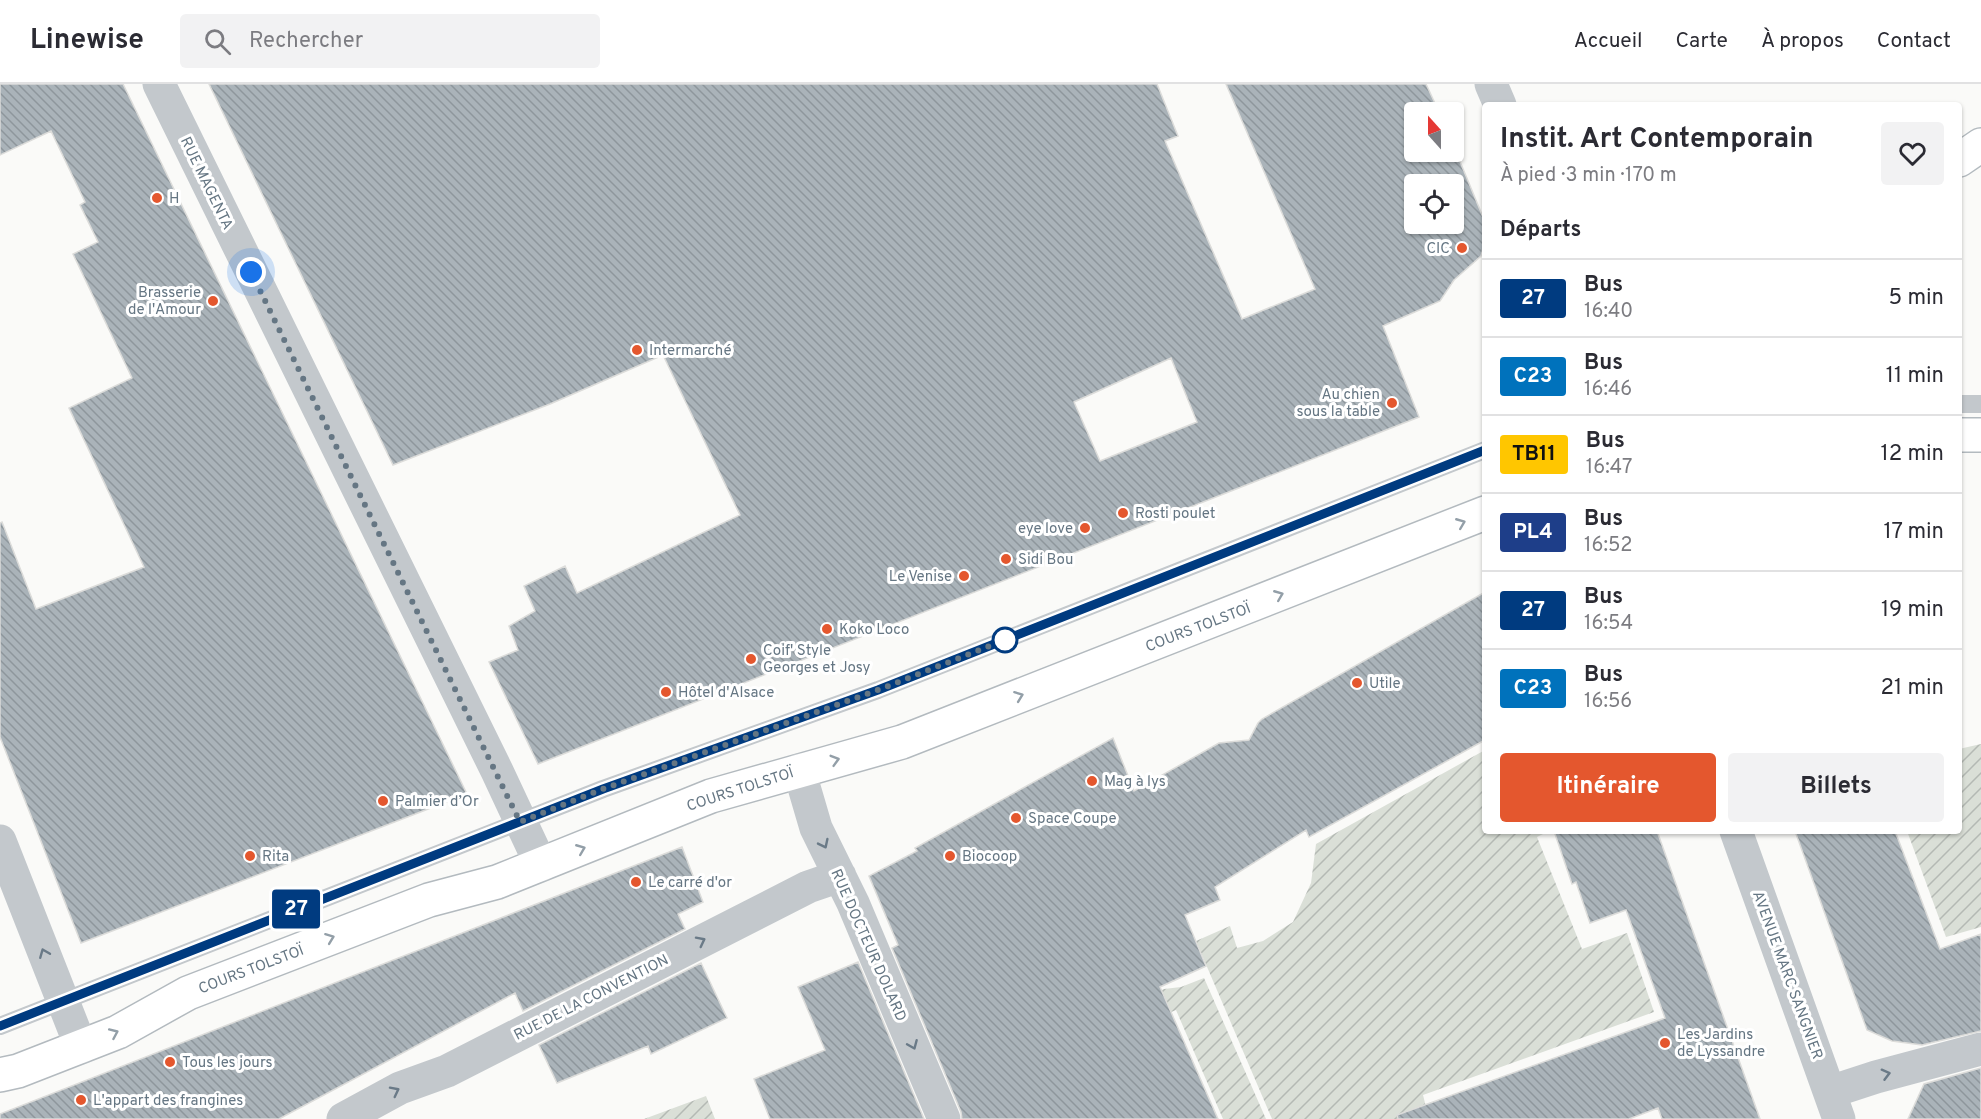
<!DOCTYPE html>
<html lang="fr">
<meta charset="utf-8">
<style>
body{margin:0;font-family:Overpass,sans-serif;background:#f2f2f3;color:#2b2b33;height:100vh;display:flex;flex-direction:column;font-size:22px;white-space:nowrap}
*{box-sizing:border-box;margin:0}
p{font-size:20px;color:#7c7c81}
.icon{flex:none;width:33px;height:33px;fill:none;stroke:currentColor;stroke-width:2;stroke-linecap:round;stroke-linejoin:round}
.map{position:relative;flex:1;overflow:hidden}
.panel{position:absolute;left:1482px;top:18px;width:480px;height:732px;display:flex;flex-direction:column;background:#fff;border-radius:6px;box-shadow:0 2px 4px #0004}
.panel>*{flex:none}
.badge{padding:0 12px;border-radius:4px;font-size:21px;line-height:39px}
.needle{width:39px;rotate:339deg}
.tools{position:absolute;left:1404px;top:18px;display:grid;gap:12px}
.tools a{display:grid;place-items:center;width:60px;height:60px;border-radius:6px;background:#fff;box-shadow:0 2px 4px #0004;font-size:30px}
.you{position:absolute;width:30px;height:30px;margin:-15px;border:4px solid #fff;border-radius:50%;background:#1a73e8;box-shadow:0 0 0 9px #1a73e833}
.map>.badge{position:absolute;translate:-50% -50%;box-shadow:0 0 0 3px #fff}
h2{padding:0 18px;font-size:22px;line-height:54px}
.round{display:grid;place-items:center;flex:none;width:63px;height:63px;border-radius:6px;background:#f2f2f3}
.summary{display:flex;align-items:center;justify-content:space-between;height:102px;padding:0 18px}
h1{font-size:28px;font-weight:700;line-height:45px}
.cta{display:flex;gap:12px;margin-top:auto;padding:12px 18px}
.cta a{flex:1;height:69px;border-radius:6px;background:#e4572e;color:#fff;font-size:24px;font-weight:700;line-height:69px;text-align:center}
.cta a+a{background:#f2f2f3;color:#2b2b33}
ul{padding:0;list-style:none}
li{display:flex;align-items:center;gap:18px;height:78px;padding:0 18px;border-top:2px solid #e1e1e2}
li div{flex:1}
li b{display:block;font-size:22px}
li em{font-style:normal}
li .badge{min-width:66px;font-weight:700;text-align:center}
header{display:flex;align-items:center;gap:36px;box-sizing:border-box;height:84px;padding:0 30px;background:#fff;border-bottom:2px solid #e1e1e2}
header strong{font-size:28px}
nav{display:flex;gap:33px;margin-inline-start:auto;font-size:21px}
.search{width:420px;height:54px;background:#f2f2f3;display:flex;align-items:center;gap:15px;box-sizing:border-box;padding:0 21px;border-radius:6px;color:#7c7c81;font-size:22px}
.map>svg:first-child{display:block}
.garden{fill:url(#garden-furrows)}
.building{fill:url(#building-back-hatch);stroke:#dcdcda;stroke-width:1.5;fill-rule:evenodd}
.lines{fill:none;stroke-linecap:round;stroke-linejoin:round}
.secondary-casing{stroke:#b3babf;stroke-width:36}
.service{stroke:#c3c8cc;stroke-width:18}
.minor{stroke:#c3c8cc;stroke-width:33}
.tertiary{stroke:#c3c8cc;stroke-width:33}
.secondary{stroke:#fff;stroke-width:33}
.oneway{stroke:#939fa8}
.oneway2{stroke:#6a7a87}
.line-casing{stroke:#fff;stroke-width:14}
.line{stroke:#003b80;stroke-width:9}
.walk{stroke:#657683;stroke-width:6;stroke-dasharray:0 10.8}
.poi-dot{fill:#e4572e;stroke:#fff;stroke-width:2}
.stop-dot{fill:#fff;stroke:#003b80;stroke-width:3}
.labels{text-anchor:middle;stroke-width:6;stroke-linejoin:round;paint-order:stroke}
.street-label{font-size:15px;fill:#657683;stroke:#fff}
.poi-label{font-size:15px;fill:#657683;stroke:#fff;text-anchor:start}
</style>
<header>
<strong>Linewise</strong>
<div class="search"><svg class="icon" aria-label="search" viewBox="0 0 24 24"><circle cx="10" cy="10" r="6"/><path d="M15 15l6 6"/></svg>Rechercher</div>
<nav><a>Accueil</a><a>Carte</a><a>À propos</a><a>Contact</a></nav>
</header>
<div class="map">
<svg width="1981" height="1035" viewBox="0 0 1981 1035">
<defs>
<pattern id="garden-furrows" width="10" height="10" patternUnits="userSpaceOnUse" patternTransform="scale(1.5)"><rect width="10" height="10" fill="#dadfd7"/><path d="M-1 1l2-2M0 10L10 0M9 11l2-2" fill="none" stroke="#b4b9b4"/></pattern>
<pattern id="building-back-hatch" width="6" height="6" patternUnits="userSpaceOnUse" patternTransform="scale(1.5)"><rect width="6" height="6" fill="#aab3b9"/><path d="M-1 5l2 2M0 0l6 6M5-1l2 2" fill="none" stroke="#8e969c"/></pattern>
</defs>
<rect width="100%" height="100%" fill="#fafaf8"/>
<!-- garden -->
<path class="garden" d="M1981 660V843L1946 853 1907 747H1959V665Z
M1485 666V747H1549L1537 753 1582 865 1627 849 1654 928 1423 1011 1429 1035H1272L1196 857 1230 842 1237 864 1263 857 1293 838 1311 799 1316 760Z
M1204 894 1266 1035H1223L1176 926 1102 958 1048 957 1164 905 1181 903Z
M706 1012 715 1035H644Z"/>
<!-- building -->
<path class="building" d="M0 0H123L467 710 81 859 0 653V439L2 438 36 525 144 483 69 324 132 294 73 170 98 158 80 121 85 118 51 47 0 71Z
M209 0H1157L1178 52 1165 57 1242 235 1315 205 1226 0H1426L1439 28H1414V68H1454V63L1485 138V158L1481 172 1454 196 1440 217 1383 242 1419 333 538 680 489 578 518 566 509 542 535 527 524 502 565 482 577 509 740 431 663 271 550 320 393 381ZM1414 100H1454V140H1414ZM1171 274 1197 338 1100 377 1074 318Z
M1485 508V656L1309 753 1306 746 1215 803 1220 816 1185 831 1206 882 1160 903 1218 1035H962L961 1028 892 864 898 861 869 792 917 767 915 764 1113 654 1134 707 1219 659 1249 656 1258 639 1262 635Z
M1554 747H1657L1760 1035H1662L1658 1024 1629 1035H1398L1397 1031 1665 934 1626 826 1590 839 1576 798 1572 800Z
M1795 747H1895L1940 865 1981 850V947L1922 961 1892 957 1867 946Z
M682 763 703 818 678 830 685 845 523 927 515 909 279 1035H0V1030Z
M858 878 924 1035H770L754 995 825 966 798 903Z
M701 879 727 934 651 970 648 962 557 999 539 961Z
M1981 984V1035H1908L1924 1000Z"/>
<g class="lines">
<!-- secondary casing -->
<g class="secondary-casing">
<path id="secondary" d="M1959 76 1981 61
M1959 351H1981
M0 991 18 987 118 948 188 909 429 816 497 798 711 712 902 658 1485 429"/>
</g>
<!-- service -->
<path class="service" d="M1959 320H1981
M0 942 603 705 878 606 1485 366"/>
<!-- minor -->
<path class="minor" d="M159 0 497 687 541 781
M799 686 816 744 853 819 944 1035
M1736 747 1839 1035
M0 757 81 963
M1830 1008 1876 993 1981 965
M343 1035 400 1004 447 987 808 803 840 792"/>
<!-- tertiary -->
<path class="tertiary" d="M1491 0 1500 21"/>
<!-- secondary -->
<use href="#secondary" class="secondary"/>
</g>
<!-- one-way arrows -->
<defs><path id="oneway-chevron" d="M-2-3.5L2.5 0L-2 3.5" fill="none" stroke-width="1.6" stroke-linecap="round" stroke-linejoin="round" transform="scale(1.5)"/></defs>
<g class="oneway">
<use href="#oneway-chevron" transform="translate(1461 439) rotate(-22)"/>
<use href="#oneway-chevron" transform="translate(1279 511) rotate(-22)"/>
<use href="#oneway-chevron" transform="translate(1019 612) rotate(-21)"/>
<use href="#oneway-chevron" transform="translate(835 676) rotate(-16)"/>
<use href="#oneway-chevron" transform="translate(581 765) rotate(-22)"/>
<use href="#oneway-chevron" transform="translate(330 854) rotate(-21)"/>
<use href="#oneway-chevron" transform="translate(114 949) rotate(-24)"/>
</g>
<g class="oneway2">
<use href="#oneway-chevron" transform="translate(824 760) rotate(64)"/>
<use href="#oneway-chevron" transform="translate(701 857) rotate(-27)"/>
<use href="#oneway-chevron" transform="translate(44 869) rotate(-112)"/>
<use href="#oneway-chevron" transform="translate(913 961) rotate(67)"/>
<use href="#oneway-chevron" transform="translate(1886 990) rotate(-15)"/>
<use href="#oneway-chevron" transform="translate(395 1007) rotate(-27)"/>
</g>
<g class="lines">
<!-- line casing -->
<g class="line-casing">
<path id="line" d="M0 942 603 705 878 606 1485 366"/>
</g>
<!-- line -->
<use href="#line" class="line"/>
<!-- walk -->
<path class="walk" d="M251 188 520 738 603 705 878 606 1005 556"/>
</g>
<!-- markers -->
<g class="poi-dot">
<circle cx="157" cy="114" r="6"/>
<circle cx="1462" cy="164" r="6"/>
<circle cx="213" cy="217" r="6"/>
<circle cx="637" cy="266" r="6"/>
<circle cx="1392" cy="319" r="6"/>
<circle cx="1123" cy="429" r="6"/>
<circle cx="1085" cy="444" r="6"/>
<circle cx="1006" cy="475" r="6"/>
<circle cx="964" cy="492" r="6"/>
<circle cx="827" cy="545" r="6"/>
<circle cx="751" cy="575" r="6"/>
<circle cx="1357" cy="599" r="6"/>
<circle cx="666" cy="608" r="6"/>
<circle cx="1092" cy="697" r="6"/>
<circle cx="383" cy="717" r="6"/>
<circle cx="1016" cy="734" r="6"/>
<circle cx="250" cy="772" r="6"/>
<circle cx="950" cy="772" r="6"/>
<circle cx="636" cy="798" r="6"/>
<circle cx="1665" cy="959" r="6"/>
<circle cx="170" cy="978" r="6"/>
<circle cx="81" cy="1016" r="6"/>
</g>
<circle class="stop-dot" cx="1005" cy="556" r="12"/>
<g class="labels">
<!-- street labels -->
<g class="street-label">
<text transform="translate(207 99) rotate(64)" y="5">RUE MAGENTA</text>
<text transform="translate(1198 543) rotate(-21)" y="5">COURS TOLSTOÏ</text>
<text transform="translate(740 705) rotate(-18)" y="5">COURS TOLSTOÏ</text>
<text transform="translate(869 861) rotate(66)" y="5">RUE DOCTEUR DOLARD</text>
<text transform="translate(251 885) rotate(-21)" y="5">COURS TOLSTOÏ</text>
<text transform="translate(1788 891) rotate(70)" y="5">AVENUE MARC SANGNIER</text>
<text transform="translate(591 913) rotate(-27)" y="5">RUE DE LA CONVENTION</text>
</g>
<!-- poi labels -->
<g class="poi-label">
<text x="169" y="119">H</text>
<text x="1450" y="169" text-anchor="end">CIC</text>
<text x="201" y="213" text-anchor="end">Brasserie<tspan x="201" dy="17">de l'Amour</tspan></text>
<text x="649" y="271">Intermarché</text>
<text x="1380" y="315" text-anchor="end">Au chien<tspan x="1380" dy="17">sous la table</tspan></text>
<text x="1135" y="434">Rosti poulet</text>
<text x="1073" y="449" text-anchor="end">eye love</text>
<text x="1018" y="480">Sidi Bou</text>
<text x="952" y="497" text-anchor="end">Le Venise</text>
<text x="839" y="550">Koko Loco</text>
<text x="763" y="571">Coif' Style<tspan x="763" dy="17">Georges et Josy</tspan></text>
<text x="1369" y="604">Utile</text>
<text x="678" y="613">Hôtel d'Alsace</text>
<text x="1104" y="702">Mag à lys</text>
<text x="395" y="722">Palmier d’Or</text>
<text x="1028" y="739">Space Coupe</text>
<text x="262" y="777">Rita</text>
<text x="962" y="777">Biocoop</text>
<text x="648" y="803">Le carré d'or</text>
<text x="1677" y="955">Les Jardins<tspan x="1677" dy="17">de Lyssandre</tspan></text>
<text x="182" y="983">Tous les jours</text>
<text x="93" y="1021">L'appart des frangines</text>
</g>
</g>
</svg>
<div class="tools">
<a><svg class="needle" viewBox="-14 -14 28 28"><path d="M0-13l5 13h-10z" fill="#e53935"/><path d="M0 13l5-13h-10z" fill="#7c7c81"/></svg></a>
<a><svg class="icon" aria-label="locate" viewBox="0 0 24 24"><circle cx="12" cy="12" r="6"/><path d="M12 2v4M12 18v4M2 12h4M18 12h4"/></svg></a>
</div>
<div class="you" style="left:251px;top:188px"></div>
<b class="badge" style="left:296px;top:825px;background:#003b80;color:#fff">27</b>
<section class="panel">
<div class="summary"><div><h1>Instit. Art Contemporain</h1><p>À pied · 3 min · 170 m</p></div><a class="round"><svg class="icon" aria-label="heart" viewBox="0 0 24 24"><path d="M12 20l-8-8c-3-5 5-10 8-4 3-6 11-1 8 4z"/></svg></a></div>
<h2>Départs</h2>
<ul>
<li><span class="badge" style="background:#003b80;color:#fff">27</span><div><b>Bus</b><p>16:40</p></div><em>5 min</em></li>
<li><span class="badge" style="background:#0072bc;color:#fff">C23</span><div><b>Bus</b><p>16:46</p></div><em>11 min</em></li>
<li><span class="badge" style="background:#ffc600;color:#111">TB11</span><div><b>Bus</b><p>16:47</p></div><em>12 min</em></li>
<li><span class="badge" style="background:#1e3e89;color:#fff">PL4</span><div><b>Bus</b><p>16:52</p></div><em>17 min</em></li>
<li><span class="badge" style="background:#003b80;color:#fff">27</span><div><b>Bus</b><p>16:54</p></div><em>19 min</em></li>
<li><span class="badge" style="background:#0072bc;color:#fff">C23</span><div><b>Bus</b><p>16:56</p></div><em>21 min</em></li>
</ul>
<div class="cta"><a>Itinéraire</a><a>Billets</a></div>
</section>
</div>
